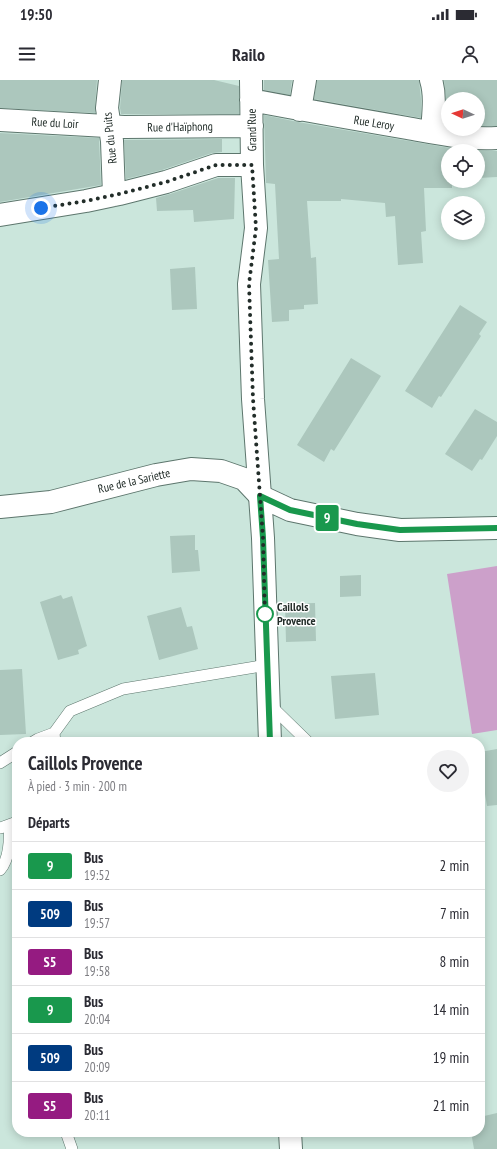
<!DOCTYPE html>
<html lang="fr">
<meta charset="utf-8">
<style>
body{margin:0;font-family:"PT Sans Narrow",sans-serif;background:#f2f2f3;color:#2b2b33;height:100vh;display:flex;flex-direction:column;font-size:15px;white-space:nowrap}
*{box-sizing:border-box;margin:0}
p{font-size:13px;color:#7c7c81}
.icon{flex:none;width:22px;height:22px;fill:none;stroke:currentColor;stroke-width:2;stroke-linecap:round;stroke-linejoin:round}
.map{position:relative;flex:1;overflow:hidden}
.panel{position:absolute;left:12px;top:657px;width:473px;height:400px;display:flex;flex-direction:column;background:#fff;border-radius:16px;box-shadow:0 2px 10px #0003}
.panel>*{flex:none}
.badge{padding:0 8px;border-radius:3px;font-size:14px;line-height:26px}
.needle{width:26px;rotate:274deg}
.buttons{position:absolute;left:441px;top:12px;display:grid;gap:8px}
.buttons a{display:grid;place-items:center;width:44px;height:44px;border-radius:50%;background:#fff;box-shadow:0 2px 10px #0003;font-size:20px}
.you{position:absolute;width:20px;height:20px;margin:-10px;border:3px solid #fff;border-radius:50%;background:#1a73e8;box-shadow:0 0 0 6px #1a73e833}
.map>.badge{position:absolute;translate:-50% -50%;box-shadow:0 0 0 2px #fff}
h2{padding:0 16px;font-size:15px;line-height:36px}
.round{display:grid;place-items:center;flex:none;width:42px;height:42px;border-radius:21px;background:#f2f2f3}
.head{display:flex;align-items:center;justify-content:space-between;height:68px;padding:0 16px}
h1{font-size:19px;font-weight:700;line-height:30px}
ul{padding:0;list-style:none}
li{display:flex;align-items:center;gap:12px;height:48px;padding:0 16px;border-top:1px solid #e1e1e2}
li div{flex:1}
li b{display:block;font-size:15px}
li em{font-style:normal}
li .badge{min-width:44px;font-weight:700;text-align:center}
.status{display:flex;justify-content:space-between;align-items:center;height:28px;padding:0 20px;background:#fff;direction:ltr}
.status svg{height:11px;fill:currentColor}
header{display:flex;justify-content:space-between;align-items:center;height:52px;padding:0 16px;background:#fff;font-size:18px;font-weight:700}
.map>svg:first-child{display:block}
.green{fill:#cca0ca}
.building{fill:#acc7bd}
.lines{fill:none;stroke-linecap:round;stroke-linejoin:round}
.service-casing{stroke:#5d766d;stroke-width:12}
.minor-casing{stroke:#5d766d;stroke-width:24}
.tertiary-casing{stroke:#5d766d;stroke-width:24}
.service{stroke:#fff;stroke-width:11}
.minor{stroke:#fff;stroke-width:22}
.tertiary{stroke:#fff;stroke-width:22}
.line-casing{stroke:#fff;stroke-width:9}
.line{stroke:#19984d;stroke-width:6}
.walk{stroke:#222d29;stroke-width:4;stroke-dasharray:0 7.2}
.stop-dot{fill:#fff;stroke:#19984d;stroke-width:2}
.labels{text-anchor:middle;stroke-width:3;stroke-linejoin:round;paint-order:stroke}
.street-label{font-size:12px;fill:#222d29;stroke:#fff}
.stop-label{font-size:12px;font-weight:bold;fill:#222d29;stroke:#fff;text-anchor:start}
</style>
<div class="status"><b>19:50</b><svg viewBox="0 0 49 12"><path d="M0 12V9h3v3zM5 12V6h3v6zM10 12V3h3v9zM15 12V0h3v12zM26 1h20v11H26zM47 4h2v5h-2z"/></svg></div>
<header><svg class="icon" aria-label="menu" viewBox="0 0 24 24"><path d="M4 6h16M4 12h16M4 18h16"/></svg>Railo<svg class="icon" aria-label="person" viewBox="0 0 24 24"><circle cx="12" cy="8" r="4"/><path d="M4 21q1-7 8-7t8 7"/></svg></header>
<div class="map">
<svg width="497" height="1069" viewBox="0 0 497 1069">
<rect width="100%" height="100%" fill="#cbe6dc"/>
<!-- green -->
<path class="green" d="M497 486V650L472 654 447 494Z"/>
<!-- building -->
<path class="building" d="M0 0H97L95 27V33L0 28Z
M122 0H214L239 6V34H121L120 28Z
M264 0H292L290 15 264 10Z
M317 0H419L421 19V38L314 19Z
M444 0H497V46H478V19H448V42H445L446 18Z
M264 35 298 42 450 68 474 70 497 71V97L478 98V71H448V101H452V108H424L426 151 421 152 423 183 398 185 395 136 386 137 385 123 341 119V121H307L311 178 316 177 318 224 304 225V229L289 230V241L272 242 268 180 279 179 275 104 266 103Z
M0 53 99 58 101 105 0 122Z
M222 59V72L212 73 162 90 126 99 124 60Z
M218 98H235L234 139 194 142 193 130 157 131 156 118 170 114Z
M195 187 197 229 172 230 170 189Z
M460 225 487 242 479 254 481 256 441 317 439 316 432 328 405 311Z
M351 278 381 296 334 371 331 369 324 382 297 365Z
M475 329 497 342V356L482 380 480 379 472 391 445 374Z
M195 455V470H198L200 491 172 493 170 456Z
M361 495V516L340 517V496Z
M61 515 63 519 72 516 87 566 78 570 79 574 58 580 40 522Z
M315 523 316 561 286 562 285 524Z
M181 527 187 547 192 546 198 569 159 580 147 536Z
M22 589 26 654 0 655V590Z
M375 593 379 635 335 639 331 596Z
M497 669V725L487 726 480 684V672Z
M497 1033V1069H474L471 1052H480V1037Z"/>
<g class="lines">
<!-- service casing -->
<g class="service-casing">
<path id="service" d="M270 625 308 662
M33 662 38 659 54 653
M55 662 54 653 70 631 123 609 267 585
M0 683 17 672
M0 748 17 742
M0 790C10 778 10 760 9 745
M66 1052 72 1069"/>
</g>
<!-- minor casing -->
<g class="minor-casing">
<path id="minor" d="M110 0 107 28 112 61 114 115
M251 0 252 85 256 148 249 204 253 319 260 416
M431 0C436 16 433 35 432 52
M251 20C303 30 355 39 407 48 436 53 467 60 497 58
M300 30 305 0
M0 40 124 47 252 46
M0 135 86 121 119 114 166 102 216 85H252
M0 427 51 422 156 395 191 389 221 391 244 399 260 416"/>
</g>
<!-- tertiary casing -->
<g class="tertiary-casing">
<path id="tertiary" d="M270 662 263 458 260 416 290 430 357 444 400 450 497 448
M290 1052 291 1069"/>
</g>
<!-- service -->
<use href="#service" class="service"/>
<!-- minor -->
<use href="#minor" class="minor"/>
<!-- tertiary -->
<use href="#tertiary" class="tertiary"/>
</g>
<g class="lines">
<!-- line casing -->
<g class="line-casing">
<path id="line" d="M270 662 263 458 260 416 290 430 357 444 400 450 497 448"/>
</g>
<!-- line -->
<use href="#line" class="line"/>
<!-- walk -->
<path class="walk" d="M41 128 86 121 119 114 166 102 216 85H252L256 148 249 204 253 319 263 458 265 538V534"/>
</g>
<!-- markers -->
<circle class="stop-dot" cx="265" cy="534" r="8"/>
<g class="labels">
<!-- street labels -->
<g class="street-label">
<text transform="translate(55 43) rotate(3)" y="4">Rue du Loir</text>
<text transform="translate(374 43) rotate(9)" y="4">Rue Leroy</text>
<text transform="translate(180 47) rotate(-1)" y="4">Rue d'Haïphong</text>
<text transform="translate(252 50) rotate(-91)" y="4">Grand'Rue</text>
<text transform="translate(110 58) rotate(-96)" y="4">Rue du Puits</text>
<text transform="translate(134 401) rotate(-13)" y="4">Rue de la Sariette</text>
</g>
<!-- stop labels -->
<g class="stop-label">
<text x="277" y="531">Caillols<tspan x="277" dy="14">Provence</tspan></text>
</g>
</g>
</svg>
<div class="buttons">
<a><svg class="needle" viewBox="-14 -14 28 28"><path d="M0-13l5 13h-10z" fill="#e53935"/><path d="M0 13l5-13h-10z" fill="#7c7c81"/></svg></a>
<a><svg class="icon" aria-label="locate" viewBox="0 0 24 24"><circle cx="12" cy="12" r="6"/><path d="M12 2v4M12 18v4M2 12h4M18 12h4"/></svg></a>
<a><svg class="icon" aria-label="layers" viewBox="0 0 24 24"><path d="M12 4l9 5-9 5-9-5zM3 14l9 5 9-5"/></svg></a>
</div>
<div class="you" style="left:41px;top:128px"></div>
<b class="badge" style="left:327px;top:438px;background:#19984d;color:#fff">9</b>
<section class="panel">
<div class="head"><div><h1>Caillols Provence</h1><p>À pied · 3 min · 200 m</p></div><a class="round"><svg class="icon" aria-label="heart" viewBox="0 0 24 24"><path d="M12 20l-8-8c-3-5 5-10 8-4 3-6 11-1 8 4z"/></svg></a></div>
<h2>Départs</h2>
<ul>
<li><span class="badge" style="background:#19984d;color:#fff">9</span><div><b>Bus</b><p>19:52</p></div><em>2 min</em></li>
<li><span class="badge" style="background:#003b80;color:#fff">509</span><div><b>Bus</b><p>19:57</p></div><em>7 min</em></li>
<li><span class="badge" style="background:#951b81;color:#fff">S5</span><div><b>Bus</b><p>19:58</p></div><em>8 min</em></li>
<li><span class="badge" style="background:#19984d;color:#fff">9</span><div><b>Bus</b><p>20:04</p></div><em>14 min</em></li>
<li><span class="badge" style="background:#003b80;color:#fff">509</span><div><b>Bus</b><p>20:09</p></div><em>19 min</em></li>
<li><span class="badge" style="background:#951b81;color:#fff">S5</span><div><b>Bus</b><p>20:11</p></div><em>21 min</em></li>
</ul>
</section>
</div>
